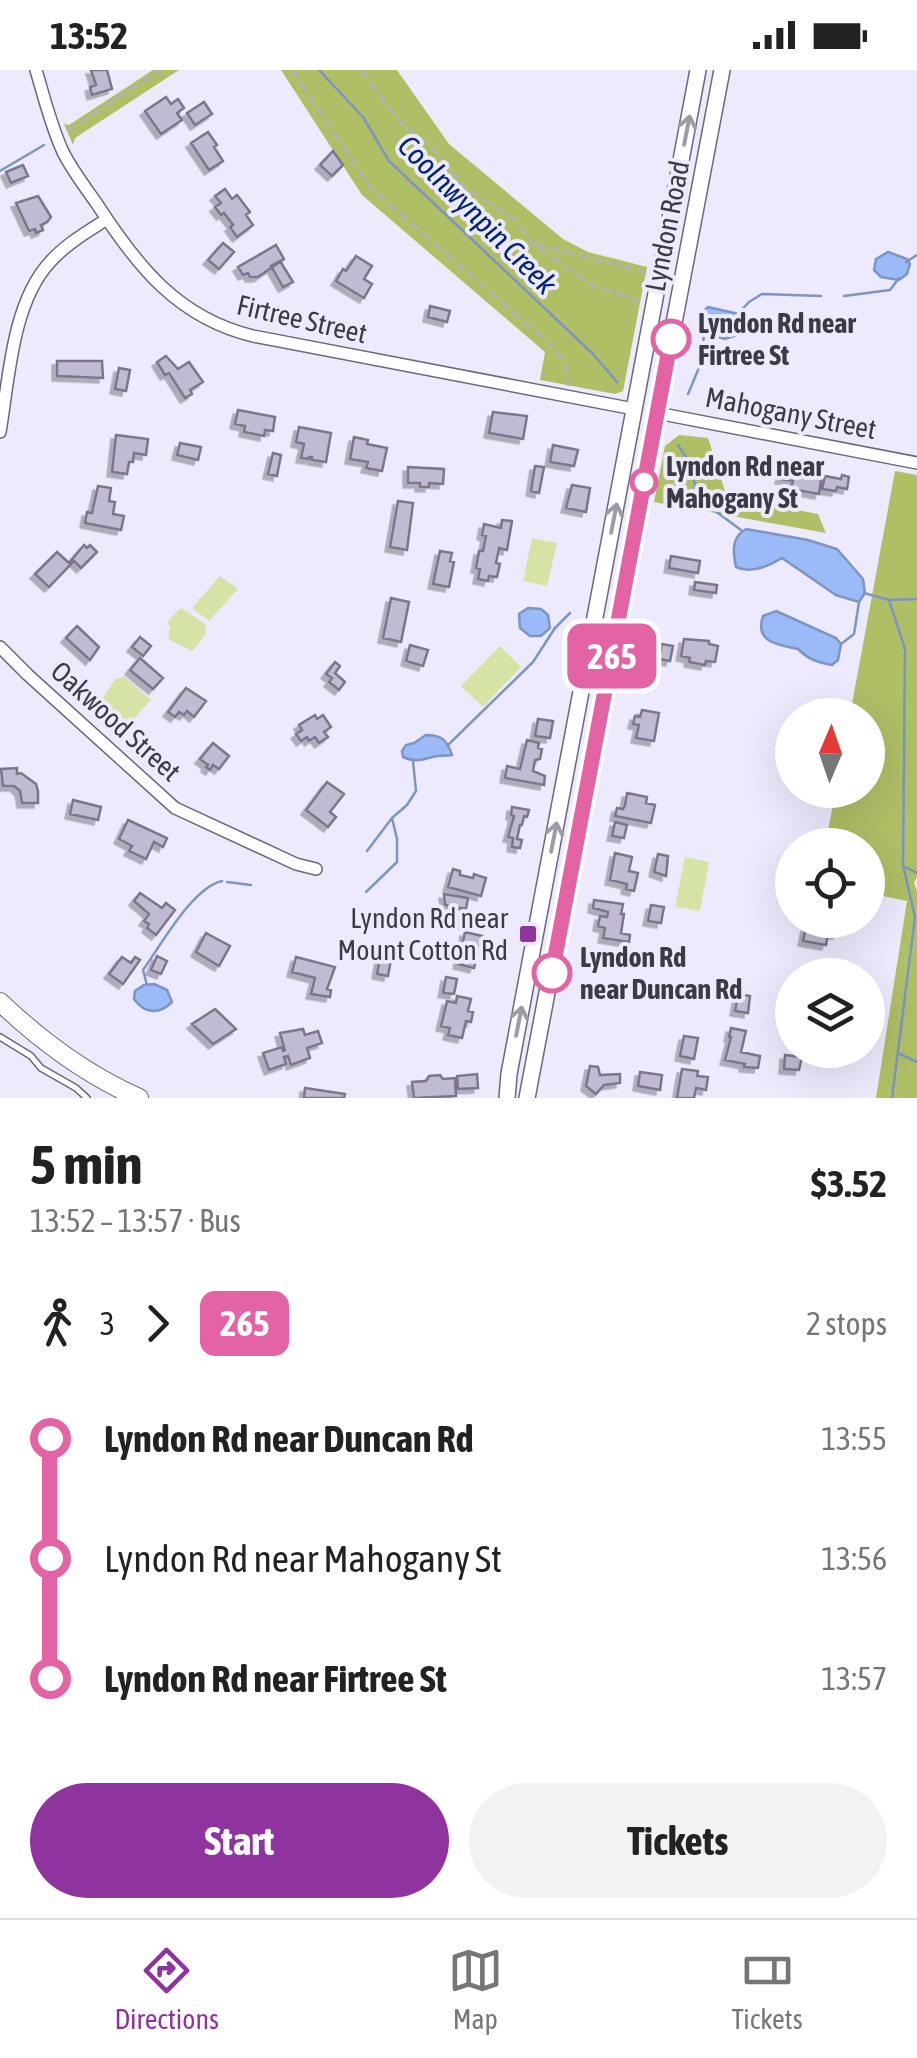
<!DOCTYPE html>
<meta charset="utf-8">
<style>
body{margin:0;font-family:"Asap Condensed",sans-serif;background:#f2f2f2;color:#222;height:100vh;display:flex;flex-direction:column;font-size:38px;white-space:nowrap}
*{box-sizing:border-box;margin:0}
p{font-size:32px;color:#767676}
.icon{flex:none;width:55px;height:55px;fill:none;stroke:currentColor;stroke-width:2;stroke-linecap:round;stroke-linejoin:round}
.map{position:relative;height:1028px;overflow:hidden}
.drawer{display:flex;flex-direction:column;background:#fff;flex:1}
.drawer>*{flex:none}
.badge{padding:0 20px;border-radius:15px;font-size:35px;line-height:65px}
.needle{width:65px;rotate:2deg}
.buttons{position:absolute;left:775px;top:628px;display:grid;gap:20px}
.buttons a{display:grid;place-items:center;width:110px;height:110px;border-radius:50%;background:#fff;box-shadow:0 10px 40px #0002;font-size:50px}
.map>.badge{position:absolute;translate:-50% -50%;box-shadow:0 0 0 5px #fff}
.legs{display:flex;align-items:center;gap:15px;height:110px;padding:0 30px;font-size:32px}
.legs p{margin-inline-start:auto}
.head{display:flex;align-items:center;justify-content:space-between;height:170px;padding:0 30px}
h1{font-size:55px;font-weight:700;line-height:75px}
.button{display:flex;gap:20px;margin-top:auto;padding:20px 30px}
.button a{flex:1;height:115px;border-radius:60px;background:#8f339e;color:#fff;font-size:40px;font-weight:700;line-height:115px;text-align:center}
.button a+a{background:#f2f2f2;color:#222}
ul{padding:0 30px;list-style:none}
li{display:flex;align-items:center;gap:35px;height:120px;font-size:38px}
li i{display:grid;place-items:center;width:15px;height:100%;margin:0 12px;background:currentColor}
li i::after{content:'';width:25px;height:25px;margin:-12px;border:8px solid;border-radius:50%;background:#fff}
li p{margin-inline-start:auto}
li:first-child i{background:linear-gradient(#0000 50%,currentColor 0)}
li:last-child i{background:linear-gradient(currentColor 50%,#0000 0)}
.status{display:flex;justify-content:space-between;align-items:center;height:70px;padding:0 50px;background:#fff;direction:ltr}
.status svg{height:28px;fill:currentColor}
.tab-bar{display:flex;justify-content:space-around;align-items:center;height:140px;border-top:2px solid #e0e0e0;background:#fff;font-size:28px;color:#767676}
.tab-bar a{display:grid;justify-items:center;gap:5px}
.tab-bar .on{color:#8f339e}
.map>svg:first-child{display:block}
.green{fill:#d5e3a5}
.forest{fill:#aebf66}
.water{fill:#9abbf7;stroke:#7e94c1;stroke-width:2.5}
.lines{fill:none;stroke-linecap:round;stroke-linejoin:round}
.stream{stroke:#7e94c1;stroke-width:2.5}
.building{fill:#c0bbd3;stroke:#7b758c;stroke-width:2.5;filter:url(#shadow)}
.service-casing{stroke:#6c667c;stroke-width:8}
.minor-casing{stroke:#6c667c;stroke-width:14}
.secondary-casing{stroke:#6c667c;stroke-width:18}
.trunk-casing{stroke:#6c667c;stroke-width:20}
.path{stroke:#b4b0c1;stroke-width:2.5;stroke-dasharray:10 5;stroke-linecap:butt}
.service{stroke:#fff;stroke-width:5}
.minor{stroke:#fff;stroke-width:11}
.secondary{stroke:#fff;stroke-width:15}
.trunk{stroke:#fff;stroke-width:18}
.oneway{stroke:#9e9ca2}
.line-1-casing{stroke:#fff;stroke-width:22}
.line-1{stroke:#e463a4;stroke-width:15}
.stop-1-dot{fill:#fff;stroke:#e463a4;stroke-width:5}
.poi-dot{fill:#8f339e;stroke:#eeeafe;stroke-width:4}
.labels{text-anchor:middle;stroke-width:8;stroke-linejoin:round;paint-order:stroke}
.street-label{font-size:28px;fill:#3d3a44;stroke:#eeeafe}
.stop-label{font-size:28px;font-weight:bold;fill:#3d3a44;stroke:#eeeafe;text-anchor:start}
.poi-label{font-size:28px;fill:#3d3a44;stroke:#eeeafe;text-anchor:end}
.water-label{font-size:30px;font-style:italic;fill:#002578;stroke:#eeeafe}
</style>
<div class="status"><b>13:52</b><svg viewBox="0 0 49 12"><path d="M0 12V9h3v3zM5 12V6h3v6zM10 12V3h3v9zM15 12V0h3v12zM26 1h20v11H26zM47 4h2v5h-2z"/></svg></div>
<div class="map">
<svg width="917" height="1028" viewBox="0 0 917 1028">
<defs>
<filter id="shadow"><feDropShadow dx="-4.5" dy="4.5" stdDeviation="0" flood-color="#0004"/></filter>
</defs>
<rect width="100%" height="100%" fill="#eeeafe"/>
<!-- green -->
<path class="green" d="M532 468 557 473 547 516 523 511Z
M220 506 238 519 209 551 192 538Z
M181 538 205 554 206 564 192 581 168 569 170 558 167 552Z
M500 576 521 597 483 637 461 616Z
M121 607H125L151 630 119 665 109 656 105 648 95 640 114 611Z
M685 787 709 792 700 841 675 837Z"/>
<!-- forest -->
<path class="forest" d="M153 0H179L75 68 73 75 64 54 69 55Z
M281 0H397L449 74 563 169 588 182 647 197 623 321 615 324 540 310 545 282 362 125Z
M679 365 708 368 727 427 818 444 826 463 654 432 665 376Z
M895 401 917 405V807L914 813 917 821V1028H876L907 831 868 823V775H825L836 720H868V645H850Z"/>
<!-- water -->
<path class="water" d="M888 182 907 189 910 194 907 204 899 210 881 207 874 200 876 189Z
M708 237 739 244 741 255 737 265 725 269 698 261C697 250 700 244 708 237Z
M746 459 808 470 837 479 863 509 865 523 859 532 836 525 782 488C769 496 751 504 736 497 733 482 731 467 746 459Z
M528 538 541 539 548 545 550 558 541 566H530L520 558 519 544Z
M776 541 836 568 841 574 838 590 832 595C817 592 809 590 798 579 779 575 754 573 763 546Z
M426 665C442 665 447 670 452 685 447 686 443 685 438 686 424 688 418 694 403 687L402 681 406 675 414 673Z
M154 914 167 920 172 932C159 945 145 944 134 929L135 921 144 915Z"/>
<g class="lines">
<!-- stream -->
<path class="stream" d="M319 0 363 47 389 91 593 284 617 312
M0 101 44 75
M906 192 917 185
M844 226 890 220 899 208
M737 245 749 232 762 224 821 226
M688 324 701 293 704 264
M678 375 691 395 696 420 707 435 741 460
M864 523 889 530 917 529
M889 530 905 579 903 795 915 847 892 1028
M841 574 854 564 859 532
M447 676 533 592 555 558 570 543
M367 781 392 748 407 735 416 721 413 691
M905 797 917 803
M227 812 251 815
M366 822 397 792V769L392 748
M147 915 143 900C161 875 193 817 222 811
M900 984 917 992"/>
</g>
<!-- building -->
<path class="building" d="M91 0H107L112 19 92 25 90 17 96 15Z
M166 27 171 34 178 29 184 38 177 43 182 50 161 64 145 41Z
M204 32 212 44 195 55 187 43Z
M208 62 217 75 214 77 223 91 209 100 191 73Z
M333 81 343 95 332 106 320 95Z
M23 95 28 106 11 113 6 102Z
M225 119 232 129 237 125 250 142 246 145 253 155 237 167 230 157 233 155 224 143 221 145 215 137 221 133 215 126Z
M38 126 51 147 47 152 41 155 43 160 36 163 35 159 29 161 16 133Z
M223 173 234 182 219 199 208 190Z
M276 175 284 189 258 207H250L248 203 243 205 238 197Z
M356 186 372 196 364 209 372 214 364 228 336 211 343 199 346 201Z
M280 191 293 212 283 217 271 196Z
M430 236 450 241 447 252 428 247Z
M166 286 178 299 189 292 203 312 190 320 192 324 185 328 169 303 165 305 157 292Z
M57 291H102L103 308 57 306Z
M119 298 130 300 126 321 115 319Z
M238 340 275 347 273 361 265 360 264 366 244 362 245 356 235 354Z
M493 342 527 346 523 369 489 363Z
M299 357 331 363 326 392 312 390V387H309V389L301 388 304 374 296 372Z
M116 365 148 369 146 385 134 383 133 392H129L127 404 112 402Z
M354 367 368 370 367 374 387 378 382 401 366 398 368 392 350 389Z
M180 373 201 377 198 390 177 385Z
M553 375 578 380 574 396 550 392Z
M273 383 281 385 277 406 268 404Z
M535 396 544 397 539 423 531 421Z
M784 396 822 403 819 424 791 419 793 411 780 409Z
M408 397 444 399 443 414 429 413V417H420V413H408Z
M842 405 849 407 847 419 837 417 836 421 822 419 825 406 841 409Z
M572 415 590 418 586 442 566 438Z
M98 416 111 418 109 431 115 432 113 444 124 446 121 460 85 453 87 442 92 443Z
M398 431 413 433 407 480 390 477Z
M502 450 512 451 507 480 499 478 496 493 500 494 497 507 489 506 488 511 478 509 480 499 476 498 479 481H483L486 466 482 465 484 454 501 458Z
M84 475 87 478 90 475 97 482 81 498 74 491 49 517 35 504 57 482 69 493Z
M440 481 452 483 450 491 454 492 449 517 433 514Z
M671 486 700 491 698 503 669 498Z
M695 512 717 515 716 523 694 520Z
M391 528 409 532 401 572 383 568Z
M77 556 99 577 90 590 66 568Z
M140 567 151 576 143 586 132 577Z
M684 569 709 571V574L718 576 715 592 706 591 705 595 689 592 690 588 681 586Z
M662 574 673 576 670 591 659 589Z
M410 575 428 580 423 596 406 591Z
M140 588 163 608 153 619 130 600Z
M335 592 340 596 335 603 345 612 339 620 329 612 332 608 326 604Z
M186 618 206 631 194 647 187 641 184 645 179 642 175 647 168 642Z
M642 640 659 643 654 671 636 668 639 655 633 654 635 646 640 647Z
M315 645 317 649 323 645 331 657 324 662 328 667 319 673 315 667 309 671 307 667 301 671 296 664 302 660 299 655Z
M538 649 553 651 550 668 535 666Z
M527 670 539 673 538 678 542 679 540 689 535 690 533 701 545 706 544 715 505 708 507 696 520 699Z
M213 673 229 686 219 699 213 695 210 700 206 697 208 695 200 689Z
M17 698V704L21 703 36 714 38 721V733H22L20 721 14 716H3L1 699Z
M327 712 344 724 330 742 336 747 328 757 306 740Z
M627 723 647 727 646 733 655 735 651 753 615 746 617 738 623 739 625 735Z
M73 730 101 737 98 750 70 744Z
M512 737 529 740 527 747 524 746 522 755H520L517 769 522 770 520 778 512 777 513 768 508 767 514 746 511 745Z
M128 750 167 768 163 777 154 772 146 789 129 781 132 776 119 769Z
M615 752 627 755 624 768 612 766Z
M615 783 632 787 629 801 638 803 634 821 626 819 627 814 610 810Z
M658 784 668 786 666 806 654 802Z
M453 799 460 801V805L473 808 474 804 486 808 481 826 448 817Z
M140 823 162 838 166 833 175 840 156 865 147 858 149 854 144 851 149 844 134 831Z
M444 824 468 828 466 839 445 835Z
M594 830 623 834 621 844H624L621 863 630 865 629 872 603 868 605 858 598 856 600 846 607 847 608 842 593 838Z
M651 835 664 837 661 853 648 851Z
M454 839 471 842 469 855 452 852Z
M807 850H839L841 859 837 864H828L826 875 803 871 806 857 818 859 819 853Z
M465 862 482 866 474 898 458 894Z
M206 863 230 876 219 896 196 882Z
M157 886 167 891 161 904 151 900Z
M122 887 131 893 135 887 140 890 123 914 109 904Z
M296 887 335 897 327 919 331 920 330 927 311 924 315 908 292 902Z
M380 888 391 890 388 906 377 904Z
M446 907 457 909 454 924 443 923Z
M738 924 750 926 748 943 735 941Z
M457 926 471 929 468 941 473 942 471 952 466 951 462 968 448 965 450 958 441 956 447 931 456 933Z
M215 939 236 959 213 974 192 954Z
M731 958 746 961 741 982 760 986 758 998 744 997 745 994 725 990 731 967H729Z
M303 959 305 965 318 961 322 973 307 978 310 988 291 995 288 986 284 987 286 994 269 1000 263 983 282 977 283 981 285 980 280 963Z
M684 966 698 968 694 989 680 986Z
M785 985 802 987 799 1000 784 999Z
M590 996 598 997 600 1005 620 1004V1013L604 1015 596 1024 586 1016Z
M682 999 698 1001 697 1006 708 1007 706 1020 696 1018 694 1028H677Z
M640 1002 662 1005 660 1020 638 1016Z
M477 1004 478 1018 458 1019 457 1006Z
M440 1005 443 1009 455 1008 456 1026 414 1028 412 1012 426 1011 429 1006Z
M305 1018 345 1024 344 1028H304Z"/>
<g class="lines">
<!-- service casing -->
<g class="service-casing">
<path id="service" d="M0 967 31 986 41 998 76 1018 87 1028"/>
</g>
<!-- minor casing -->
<g class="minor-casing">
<path id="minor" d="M36 0C44 27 51 56 63 82 72 100 85 117 97 134 137 196 178 248 253 266L634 339
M657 343 917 393
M0 362C9 309 12 233 50 192 66 174 87 162 107 149
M0 577 28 605 175 738 296 794 316 799"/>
</g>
<!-- secondary casing -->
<g class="secondary-casing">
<path id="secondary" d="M507 1028 509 1004 698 0
M527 1028 722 0"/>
</g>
<!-- trunk casing -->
<g class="trunk-casing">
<path id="trunk" d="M0 932C41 971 87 1005 139 1028"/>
</g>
<!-- path -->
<path class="path" d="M292 0 371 118 551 275 565 291 569 316
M361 0 404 57 431 76 464 117 514 149 533 174 591 215 643 232
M67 61 161 0
M535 174 648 203"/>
<!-- service -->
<use href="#service" class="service"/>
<!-- minor -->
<use href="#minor" class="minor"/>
<!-- secondary -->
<use href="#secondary" class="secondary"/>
<!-- trunk -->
<use href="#trunk" class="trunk"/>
</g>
<!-- one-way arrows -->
<defs><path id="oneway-shaft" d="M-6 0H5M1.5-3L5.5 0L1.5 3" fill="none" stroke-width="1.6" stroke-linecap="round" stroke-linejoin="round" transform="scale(2.5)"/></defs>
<g class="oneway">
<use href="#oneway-shaft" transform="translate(687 60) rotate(-79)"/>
<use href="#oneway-shaft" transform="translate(614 448) rotate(-79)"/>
<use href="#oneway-shaft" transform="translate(554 767) rotate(-79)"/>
<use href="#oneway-shaft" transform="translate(519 951) rotate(-79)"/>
</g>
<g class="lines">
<!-- line-1 casing -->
<g class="line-1-casing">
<path id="line-1" d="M552 903 671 269"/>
</g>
<!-- line-1 -->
<use href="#line-1" class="line-1"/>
</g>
<!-- markers -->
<g class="stop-1-dot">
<circle cx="671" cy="269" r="18"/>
<circle cx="644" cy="412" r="12"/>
<circle cx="552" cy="903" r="18"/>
</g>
<rect class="poi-dot" x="518" y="854" width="20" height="20" rx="5"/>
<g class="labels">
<!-- street labels -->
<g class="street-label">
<text transform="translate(667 156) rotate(-79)" y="10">Lyndon Road</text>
<text transform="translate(302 249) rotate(13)" y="10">Firtree Street</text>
<text transform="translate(791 343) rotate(11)" y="10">Mahogany Street</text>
<text transform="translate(116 651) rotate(42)" y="10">Oakwood Street</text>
</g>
<!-- stop labels -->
<g class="stop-label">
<text x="698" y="263">Lyndon Rd near<tspan x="698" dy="32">Firtree St</tspan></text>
<text x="666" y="406">Lyndon Rd near<tspan x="666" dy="32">Mahogany St</tspan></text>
<text x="580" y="897">Lyndon Rd<tspan x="580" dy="32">near Duncan Rd</tspan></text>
</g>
<!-- poi labels -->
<g class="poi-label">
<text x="508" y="858">Lyndon Rd near<tspan x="508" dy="32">Mount Cotton Rd</tspan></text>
</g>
<!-- water labels -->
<g class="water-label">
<text transform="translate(477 145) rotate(45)" y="10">Coolnwynpin Creek</text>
</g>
</g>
</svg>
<div class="buttons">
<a><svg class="needle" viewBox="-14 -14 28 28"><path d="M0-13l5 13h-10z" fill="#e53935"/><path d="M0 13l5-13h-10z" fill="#767676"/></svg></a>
<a><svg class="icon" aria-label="locate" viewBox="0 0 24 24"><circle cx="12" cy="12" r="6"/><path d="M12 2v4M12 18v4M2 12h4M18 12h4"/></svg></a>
<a><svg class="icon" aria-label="layers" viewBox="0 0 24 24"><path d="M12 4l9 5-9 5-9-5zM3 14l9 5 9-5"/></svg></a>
</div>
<b class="badge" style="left:612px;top:586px;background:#e463a4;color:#fff">265</b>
</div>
<section class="drawer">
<div class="head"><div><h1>5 min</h1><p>13:52 – 13:57 · Bus</p></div><b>$3.52</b></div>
<div class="legs"><svg class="icon" aria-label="walk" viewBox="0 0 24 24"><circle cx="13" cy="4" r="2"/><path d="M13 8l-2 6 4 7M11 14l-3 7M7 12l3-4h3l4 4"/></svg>3<svg class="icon" aria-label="forward" viewBox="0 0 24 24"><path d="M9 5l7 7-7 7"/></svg><b class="badge" style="background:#e463a4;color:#fff">265</b><p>2 stops</p></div>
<ul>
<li><i style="color:#e463a4"></i><b>Lyndon Rd near Duncan Rd</b><p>13:55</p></li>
<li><i style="color:#e463a4"></i><span>Lyndon Rd near Mahogany St</span><p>13:56</p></li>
<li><i style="color:#e463a4"></i><b>Lyndon Rd near Firtree St</b><p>13:57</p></li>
</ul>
<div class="button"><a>Start</a><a>Tickets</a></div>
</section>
<nav class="tab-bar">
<a class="on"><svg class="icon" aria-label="directions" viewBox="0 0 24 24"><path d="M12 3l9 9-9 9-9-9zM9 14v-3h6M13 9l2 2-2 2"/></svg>Directions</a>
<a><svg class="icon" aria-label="map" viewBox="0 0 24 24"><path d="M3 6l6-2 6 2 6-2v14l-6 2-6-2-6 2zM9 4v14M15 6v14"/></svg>Map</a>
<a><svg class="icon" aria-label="tickets" viewBox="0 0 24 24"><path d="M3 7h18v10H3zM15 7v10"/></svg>Tickets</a>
</nav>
